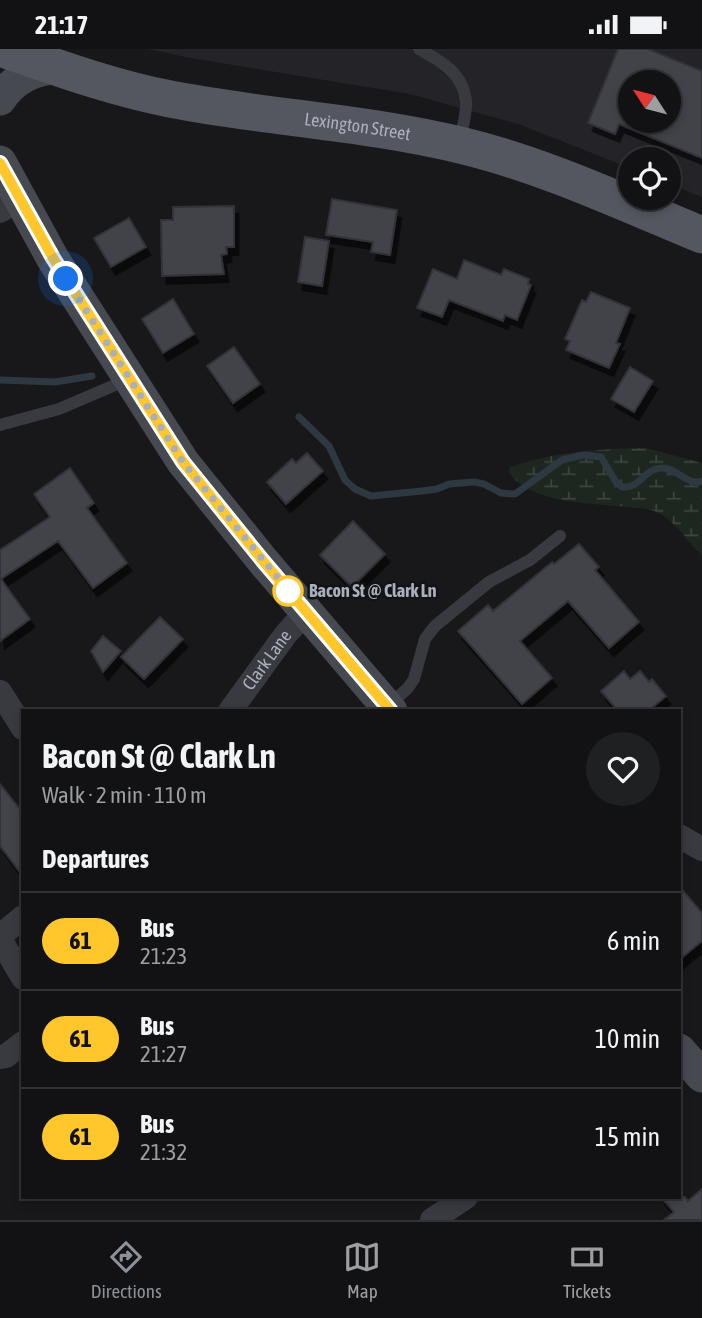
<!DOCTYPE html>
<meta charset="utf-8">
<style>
body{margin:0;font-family:"Asap Condensed",sans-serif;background:#1f2022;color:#f1f3f6;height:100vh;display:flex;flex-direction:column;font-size:26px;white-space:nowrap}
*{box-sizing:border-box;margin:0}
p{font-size:23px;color:#9c9ea0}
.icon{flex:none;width:38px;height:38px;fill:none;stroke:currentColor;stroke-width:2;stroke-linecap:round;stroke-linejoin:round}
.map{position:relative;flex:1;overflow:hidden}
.panel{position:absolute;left:21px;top:660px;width:660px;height:490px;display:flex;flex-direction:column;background:#121214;border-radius:0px;box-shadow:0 4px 10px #0003,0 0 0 2px #313234}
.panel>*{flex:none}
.badge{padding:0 14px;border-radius:23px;font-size:24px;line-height:46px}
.needle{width:46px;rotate:306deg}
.buttons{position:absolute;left:618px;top:21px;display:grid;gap:14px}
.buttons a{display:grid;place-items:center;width:63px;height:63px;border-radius:50%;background:#121214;box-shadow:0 4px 10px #0003,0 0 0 2px #313234;font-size:35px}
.you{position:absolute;width:35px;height:35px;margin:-18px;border:5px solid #fff;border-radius:50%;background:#1a73e8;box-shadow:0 0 0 10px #1a73e833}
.map>.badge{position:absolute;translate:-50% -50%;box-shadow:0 0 0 4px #fff}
h2{padding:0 21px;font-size:26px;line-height:63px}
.round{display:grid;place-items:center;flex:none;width:74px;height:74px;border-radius:37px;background:#1f2022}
.headline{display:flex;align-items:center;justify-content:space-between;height:119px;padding:0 21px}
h1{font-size:33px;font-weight:700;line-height:52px}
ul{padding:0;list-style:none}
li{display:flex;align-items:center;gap:21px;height:98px;padding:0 21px;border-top:2px solid #313234}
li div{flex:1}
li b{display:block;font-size:26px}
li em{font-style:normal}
li .badge{min-width:77px;font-weight:700;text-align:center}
.status{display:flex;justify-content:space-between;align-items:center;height:49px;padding:0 35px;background:#121214;direction:ltr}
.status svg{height:19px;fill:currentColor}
.menu{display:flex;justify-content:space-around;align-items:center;height:98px;border-top:2px solid #313234;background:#121214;font-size:19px;color:#9c9ea0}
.menu a{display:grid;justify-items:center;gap:4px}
.menu .current{color:#8c9099}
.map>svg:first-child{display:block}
.built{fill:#242428;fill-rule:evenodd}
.wetland{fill:url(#wetland-marsh)}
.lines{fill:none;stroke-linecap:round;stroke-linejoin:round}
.stream{stroke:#2d3840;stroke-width:7}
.building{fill:#424348;stroke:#323237;stroke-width:2;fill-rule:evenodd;filter:url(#shadow)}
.lane{stroke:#393a40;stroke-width:12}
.street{stroke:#393a40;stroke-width:24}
.secondary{stroke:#474950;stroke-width:33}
.primary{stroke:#555760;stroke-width:37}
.line-casing{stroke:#fff;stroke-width:16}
.line{stroke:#ffc72c;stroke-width:10}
.walk{stroke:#aaafbc;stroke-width:7;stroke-dasharray:0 12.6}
.stop-dot{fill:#fff;stroke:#ffc72c;stroke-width:3.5}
.labels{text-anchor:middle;stroke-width:5;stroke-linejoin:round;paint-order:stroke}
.street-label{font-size:18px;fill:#aaafbc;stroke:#131316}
.stop-label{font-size:18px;font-weight:bold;fill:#aaafbc;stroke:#131316;text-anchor:start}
</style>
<div class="status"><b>21:17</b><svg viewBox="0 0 49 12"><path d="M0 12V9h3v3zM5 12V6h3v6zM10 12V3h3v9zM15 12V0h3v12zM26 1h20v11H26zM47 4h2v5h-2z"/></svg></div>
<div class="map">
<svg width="702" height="1171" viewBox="0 0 702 1171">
<defs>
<pattern id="wetland-marsh" width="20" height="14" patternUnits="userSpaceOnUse" patternTransform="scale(1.75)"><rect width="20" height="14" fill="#1e271f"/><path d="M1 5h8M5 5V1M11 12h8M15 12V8" fill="none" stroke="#3c443e"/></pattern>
<filter id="shadow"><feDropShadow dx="4.5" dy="8" stdDeviation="0" flood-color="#0009"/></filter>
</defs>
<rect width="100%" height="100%" fill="#18181b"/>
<!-- built -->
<path class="built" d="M148 0H702V148L669 135 668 110H630V119L518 75 410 45 190 9ZM630 33H668V72H630Z"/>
<!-- wetland -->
<path class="wetland" d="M646 399 702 414V506C686 492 675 470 654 462 646 459 635 459 627 458 591 454 532 455 509 424L510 418C558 402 597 400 646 399Z"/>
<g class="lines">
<!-- stream -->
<path class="stream" d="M0 331 55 333 92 327
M299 368 329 397 345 431 355 440 371 447 422 442 437 440 449 435 474 433 484 435 501 444 515 445 562 411 583 406 601 408 616 433 622 438C640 440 644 420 661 419 677 418 686 437 702 432"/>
</g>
<!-- building -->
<path class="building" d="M618 0H648L702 22V109L619 75 615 85 588 74ZM630 33H668V72H630Z
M332 150 397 161 390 206 371 203 373 193 326 186Z
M234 157V198H226L227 205 221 206 224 225 162 227 161 171H173V158Z
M129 169 146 198 111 218 94 189Z
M305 188 329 192 322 237 298 233Z
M464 211 501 226 504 220 529 230 528 235 531 236 517 271 505 266 503 272 449 251 442 268 417 259 433 220 457 230Z
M591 243 630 259 616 294 620 295 609 319 566 301 570 292 565 290 582 251 586 253Z
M173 250 194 285 163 304 142 270Z
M234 298 260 335 233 354 207 317Z
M630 318 653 332 634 363 611 350Z
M307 404 323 422 286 455 267 433 292 410 296 414Z
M70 419 94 454 87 459 127 514 93 539 58 492 1 530 30 570 0 592V501L50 468 34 445Z
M353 472 385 505 352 538 320 506Z
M579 495 599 518 595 521 639 573 609 599 568 552 520 592 552 629 522 655 458 582 488 556 493 562 552 513 554 515Z
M160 568 183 590 144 630 121 608Z
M103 587 121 602 103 623 91 602Z
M624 622 630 630 640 622 649 633 652 630 666 647 648 662H618L601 642Z
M0 735 23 764V827L0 797Z
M679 837 702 864V892L679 911Z
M702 1140V1171H664L674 1163 661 1148H685L688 1152Z"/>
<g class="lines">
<!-- lane -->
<path class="lane" d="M419 0C441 12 463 24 466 52 467 64 462 80 460 92
M0 376 59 360 129 330
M388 657 408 639 414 630 425 590 435 577 489 533 530 511 560 487"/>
<!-- street -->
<g class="street">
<path d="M0 162 20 150"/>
<path d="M0 643 23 679"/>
<path id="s1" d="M230 662 286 585 306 563"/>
<path d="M679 787 702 800"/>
<path d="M0 887 23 868"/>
<path d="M0 890 23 929"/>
<path d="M0 1008 6 1007 23 994"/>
<path d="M432 1171 466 1148"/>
</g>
<!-- secondary -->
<path class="secondary" d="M0 50C14 29 33 21 57 18
M0 113 53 210 183 413 263 512 391 662
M679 1001 702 1027"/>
<!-- primary -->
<path class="primary" id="s2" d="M3 0C58 19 113 39 170 50 268 69 367 73 464 97 546 117 624 154 702 186"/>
</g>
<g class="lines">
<!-- line casing -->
<g class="line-casing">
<path id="line" d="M0 114 53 209 183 413 263 512 391 662"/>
</g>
<!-- line -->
<use href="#line" class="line"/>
<!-- walk -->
<path class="walk" d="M66 230 183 413 292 546 288 542"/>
</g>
<!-- markers -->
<circle class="stop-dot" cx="288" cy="542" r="14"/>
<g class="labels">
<!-- street labels -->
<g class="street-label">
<text dy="6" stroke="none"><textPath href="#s2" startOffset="364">Lexington Street</textPath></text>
<text dy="6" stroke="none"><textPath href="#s1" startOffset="63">Clark Lane</textPath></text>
</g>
<!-- stop labels -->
<g class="stop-label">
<text x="309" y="548">Bacon St @ Clark Ln</text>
</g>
</g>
</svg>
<div class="buttons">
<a><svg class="needle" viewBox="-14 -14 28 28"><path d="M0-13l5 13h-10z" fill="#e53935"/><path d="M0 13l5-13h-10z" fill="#9c9ea0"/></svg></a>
<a><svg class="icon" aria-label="locate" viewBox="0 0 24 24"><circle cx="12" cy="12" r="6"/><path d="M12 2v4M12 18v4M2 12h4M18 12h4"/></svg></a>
</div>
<div class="you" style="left:66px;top:230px"></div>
<section class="panel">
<div class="headline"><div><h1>Bacon St @ Clark Ln</h1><p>Walk · 2 min · 110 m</p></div><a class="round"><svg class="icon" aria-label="heart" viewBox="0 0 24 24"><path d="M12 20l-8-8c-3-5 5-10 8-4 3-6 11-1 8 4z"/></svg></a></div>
<h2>Departures</h2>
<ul>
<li><span class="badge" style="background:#ffc72c;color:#111">61</span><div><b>Bus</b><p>21:23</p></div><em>6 min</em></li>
<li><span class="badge" style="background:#ffc72c;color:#111">61</span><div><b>Bus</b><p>21:27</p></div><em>10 min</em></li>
<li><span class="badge" style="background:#ffc72c;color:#111">61</span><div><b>Bus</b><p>21:32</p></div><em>15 min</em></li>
</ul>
</section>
</div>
<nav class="menu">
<a class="current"><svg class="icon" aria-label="directions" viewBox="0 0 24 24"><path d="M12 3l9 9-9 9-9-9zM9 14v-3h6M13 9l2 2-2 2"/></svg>Directions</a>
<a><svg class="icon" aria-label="map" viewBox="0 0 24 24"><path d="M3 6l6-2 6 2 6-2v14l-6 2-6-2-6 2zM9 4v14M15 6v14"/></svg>Map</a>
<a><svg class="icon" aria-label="tickets" viewBox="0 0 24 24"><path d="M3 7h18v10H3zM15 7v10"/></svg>Tickets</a>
</nav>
